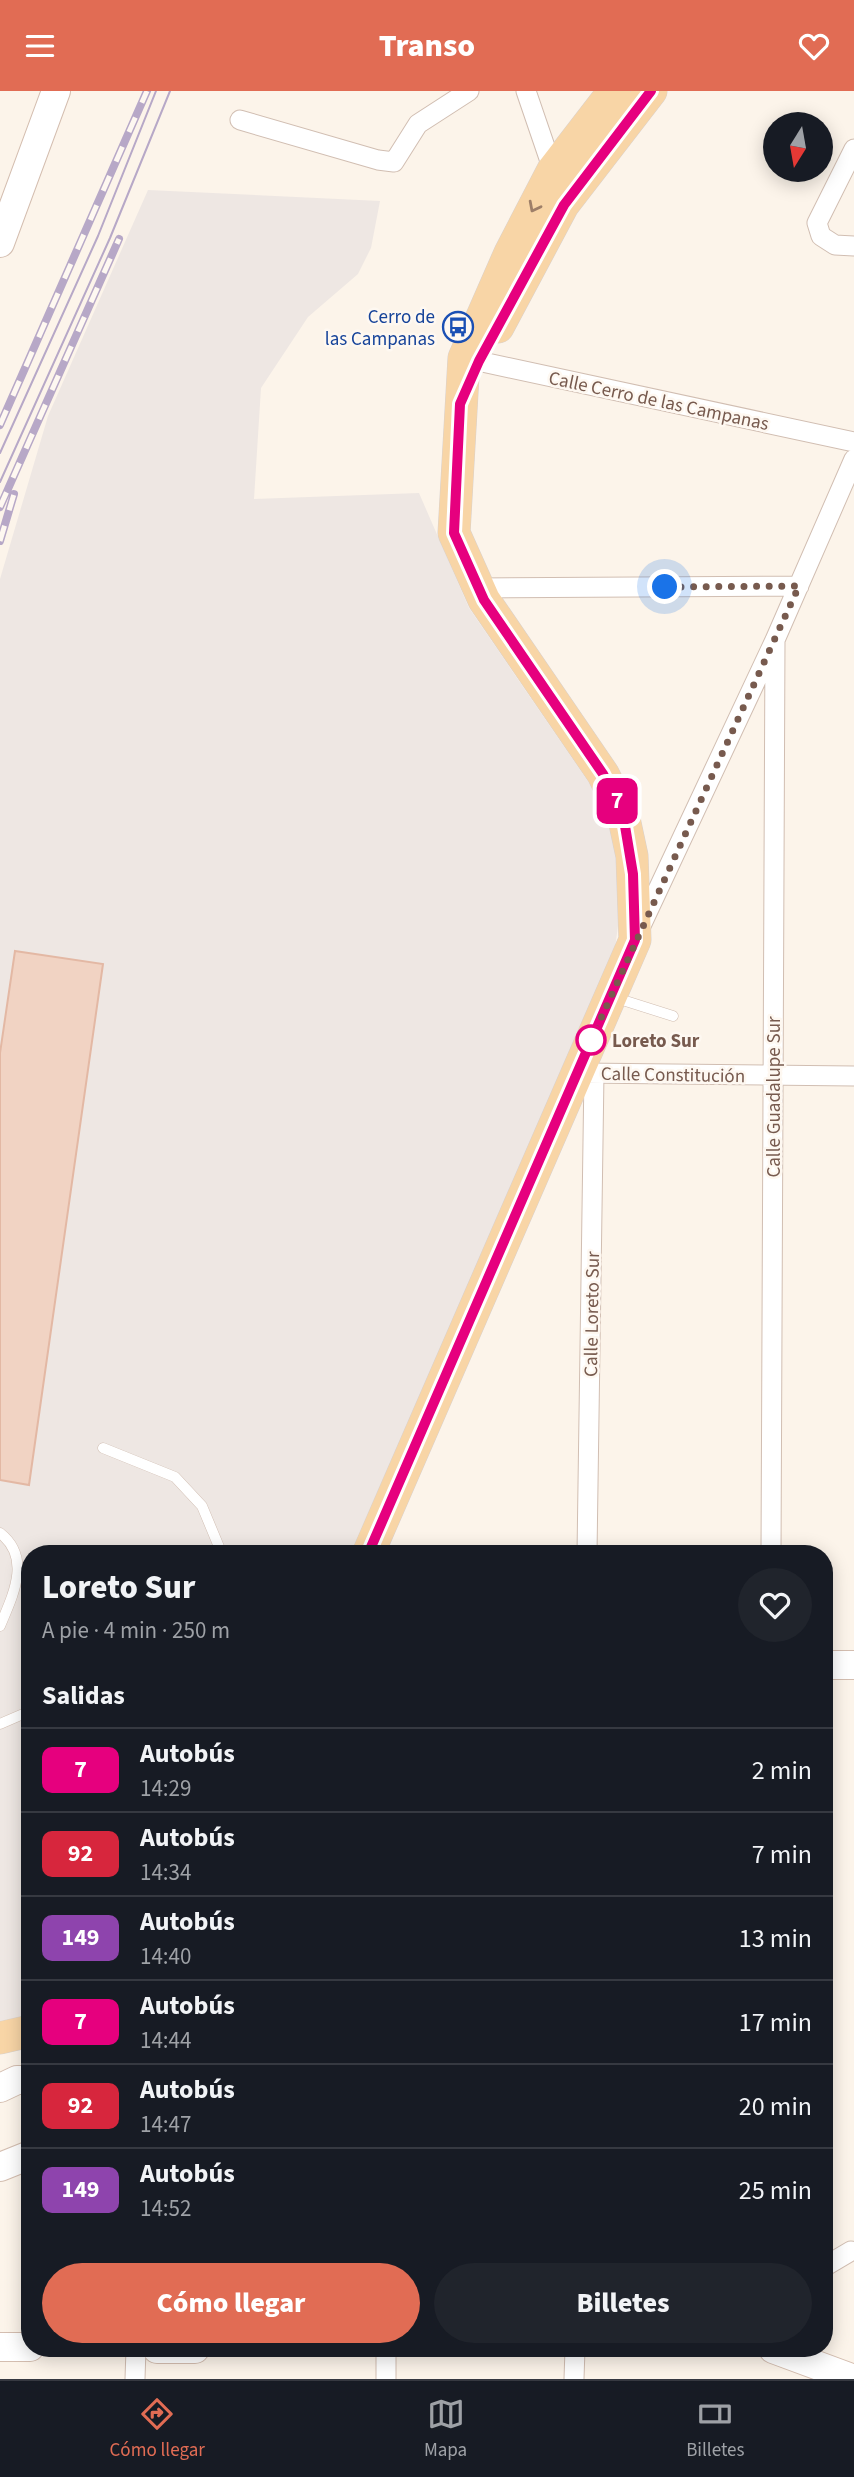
<!DOCTYPE html>
<html lang="es">
<meta charset="utf-8">
<style>
body{margin:0;font-family:"Source Sans 3",sans-serif;background:#20242c;color:#f1f3f6;height:100vh;display:flex;flex-direction:column;font-size:26px;white-space:nowrap}
*{box-sizing:border-box;margin:0}
p{font-size:23px;color:#9ea1a6}
.icon{flex:none;width:38px;height:38px;fill:none;stroke:currentColor;stroke-width:2;stroke-linecap:round;stroke-linejoin:round}
.map{position:relative;flex:1;overflow:hidden}
.details{position:absolute;left:21px;top:1454px;width:812px;height:812px;display:flex;flex-direction:column;background:#171b24;border-radius:28px;box-shadow:0 4px 18px #0003}
.details>*{flex:none}
.badge{padding:0 14px;border-radius:10px;font-size:24px;line-height:46px}
.needle{width:46px;rotate:191deg}
.tools{position:absolute;left:763px;top:21px;display:grid;gap:14px}
.tools a{display:grid;place-items:center;width:70px;height:70px;border-radius:50%;background:#171b24;box-shadow:0 4px 18px #0003;font-size:35px}
.you{position:absolute;width:35px;height:35px;margin:-18px;border:5px solid #fff;border-radius:50%;background:#1a73e8;box-shadow:0 0 0 10px #1a73e833}
.map>.badge{position:absolute;translate:-50% -50%;box-shadow:0 0 0 4px #fff}
h2{padding:0 21px;font-size:26px;line-height:63px}
.round{display:grid;place-items:center;flex:none;width:74px;height:74px;border-radius:37px;background:#20242c}
.summary{display:flex;align-items:center;justify-content:space-between;height:119px;padding:0 21px}
h1{font-size:33px;font-weight:800;line-height:52px}
.cta{display:flex;gap:14px;margin-top:auto;padding:14px 21px}
.cta a{flex:1;height:80px;border-radius:42px;background:#e16c54;color:#fff;font-size:28px;font-weight:800;line-height:80px;text-align:center}
.cta a+a{background:#20242c;color:#f1f3f6}
ul{padding:0;list-style:none}
li{display:flex;align-items:center;gap:21px;height:84px;padding:0 21px;border-top:2px solid #363941}
li div{flex:1}
li b{display:block;font-size:26px}
li em{font-style:normal}
li .badge{min-width:77px;font-weight:700;text-align:center}
header{display:flex;justify-content:space-between;align-items:center;height:91px;padding:0 21px;background:#e16c54;color:#fff;font-size:32px;font-weight:800}
.tabs{display:flex;justify-content:space-around;align-items:center;height:98px;border-top:2px solid #363941;background:#171b24;font-size:19px;color:#9ea1a6}
.tabs a{display:grid;justify-items:center;gap:4px}
.tabs .on{color:#e16c54}
.map>svg:first-child{display:block}
.industrial{fill:#eee7e3}
.building{fill:#f1d3c3;stroke:#e3b8a4;stroke-width:2}
.lines{fill:none;stroke-linecap:round;stroke-linejoin:round}
.lane-casing{stroke:#d1beb2;stroke-width:11}
.street-casing{stroke:#d1beb2;stroke-width:21}
.secondary-casing{stroke:#d4beb0;stroke-width:30}
.primary-casing{stroke:#d9d1cd;stroke-width:33}
.lane{stroke:#fff;stroke-width:10}
.street{stroke:#fff;stroke-width:19}
.secondary{stroke:#fff;stroke-width:28}
.primary{stroke:#f8d5a6;stroke-width:32}
.tram{stroke:#b7a8c7;stroke-width:2}
.rail-casing{stroke:#b7a8c7;stroke-width:8}
.rail{stroke:#fef8f1;stroke-width:5;stroke-dasharray:16;stroke-linecap:butt}
.oneway{stroke:#9e7f68}
.line-casing{stroke:#fff;stroke-width:16}
.line{stroke:#e6007e;stroke-width:10}
.walk{stroke:#775a4e;stroke-width:7;stroke-dasharray:0 12.6}
.stop-dot{fill:#fff;stroke:#e6007e;stroke-width:3.5}
.labels{text-anchor:middle;stroke-width:5;stroke-linejoin:round;paint-order:stroke}
.transit-label{font-size:19px;fill:#164399;stroke:#fef8f1;text-anchor:end}
.street-label{font-size:19px;fill:#775a4e;stroke:#fef8f1}
.stop-label{font-size:19px;font-weight:bold;fill:#775a4e;stroke:#fef8f1;text-anchor:start}
</style>
<header><svg class="icon" aria-label="menu" viewBox="0 0 24 24"><path d="M4 6h16M4 12h16M4 18h16"/></svg>Transo<svg class="icon" aria-label="heart" viewBox="0 0 24 24"><path d="M12 20l-8-8c-3-5 5-10 8-4 3-6 11-1 8 4z"/></svg></header>
<div class="map">
<svg width="854" height="2288" viewBox="0 0 854 2288">
<rect width="100%" height="100%" fill="#fcf4ea"/>
<!-- industrial -->
<path class="industrial" d="M148 99 380 110 371 157 358 183 308 226 261 297 254 408 419 402 469 517 589 692 607 725 617 758 622 806 614 864 350 1463H30V1924L0 1930V488L48 325Z"/>
<!-- building -->
<path class="building" d="M15 860 103 873 29 1394 0 1389V962Z"/>
<g class="lines">
<!-- lane casing -->
<g class="lane-casing">
<path id="lane" d="M613 906 673 925
M103 1357 175 1386 202 1415 222 1463
M0 1442C32 1467 13 1504 0 1535
M0 1633 30 1620"/>
</g>
<!-- street casing -->
<g class="street-casing">
<path id="street" d="M526 0 553 79
M240 29 378 69 394 71 418 33 469 0
M854 58 817 132 821 145 835 154 854 155
M464 267 854 351
M477 497 799 495
M639 839 775 549 854 368
M582 982 854 985
M587 1463 594 982
M771 1463 775 549
M824 2176 851 2160
M386 2258V2288
M135 2288 136 2258
M574 2288 575 2258"/>
</g>
<!-- secondary casing -->
<g class="secondary-casing">
<path id="secondary" d="M0 152 56 0
M824 1574H854
M0 1997 17 1989H30
M0 2076 30 2064
M0 2256H30
M157 2258H195
M773 2258 854 2288"/>
</g>
<!-- primary casing -->
<g class="primary-casing">
<path id="primary" d="M498 236 563 114 651 0
M368 1463 635 849 632 765 623 723 603 683 484 509 454 442 464 267 510 162 553 79 614 0
M0 1947 30 1940"/>
</g>
<!-- lane -->
<use href="#lane" class="lane"/>
<!-- street -->
<use href="#street" class="street"/>
<!-- secondary -->
<use href="#secondary" class="secondary"/>
<!-- primary -->
<use href="#primary" class="primary"/>
<!-- tram -->
<path class="tram" d="M0 362 98 145 156 0
M0 391 110 147 170 0"/>
<!-- rail casing -->
<g class="rail-casing">
<path id="rail" d="M0 334 147 0
M0 416 119 148
M0 450 14 403"/>
</g>
<!-- rail -->
<use href="#rail" class="rail"/>
</g>
<!-- one-way arrows -->
<defs><path id="oneway-chevron" d="M-2-3.5L2.5 0L-2 3.5" fill="none" stroke-width="1.6" stroke-linecap="round" stroke-linejoin="round" transform="scale(1.75)"/></defs>
<use class="oneway" href="#oneway-chevron" transform="translate(534 116) rotate(117)"/>
<g class="lines">
<!-- line casing -->
<g class="line-casing">
<path id="line" d="M368 1463 635 849 633 783 623 723 603 683 484 509 454 442 460 313 479 270 564 114 651 0"/>
</g>
<!-- line -->
<use href="#line" class="line"/>
<!-- walk -->
<path class="walk" d="M591 949 799 495 665 496"/>
</g>
<!-- icons -->
<defs>
<g id="bus-ring" transform="scale(1.575)"><circle r="9.5" fill="#fef8f1" stroke="#1a4fb4" stroke-width="1.5"/><path d="M-5-6H5V4H4V6H2V4H-2V6H-4V4H-5ZM-3.5-4V0h7V-4ZM-3.5 1.2v1.5H-2V1.2ZM2 1.2v1.5H3.5V1.2Z" fill="#1a4fb4"/></g>
</defs>
<g fill-rule="evenodd">
<use href="#bus-ring" x="458" y="236"/>
</g>
<!-- markers -->
<circle class="stop-dot" cx="591" cy="949" r="14"/>
<g class="labels">
<!-- transit labels -->
<g class="transit-label">
<text x="435" y="232">Cerro de<tspan x="435" dy="22">las Campanas</tspan></text>
</g>
<!-- street labels -->
<g class="street-label">
<text transform="translate(659 309) rotate(12)" y="7">Calle Cerro de las Campanas</text>
<text transform="translate(673 983) rotate(1)" y="7">Calle Constitución</text>
<text transform="translate(773 1006) rotate(-90)" y="7">Calle Guadalupe Sur</text>
<text transform="translate(591 1223) rotate(-89)" y="7">Calle Loreto Sur</text>
</g>
<!-- stop labels -->
<g class="stop-label">
<text x="612" y="956">Loreto Sur</text>
</g>
</g>
</svg>
<div class="tools">
<a><svg class="needle" viewBox="-14 -14 28 28"><path d="M0-13l5 13h-10z" fill="#e53935"/><path d="M0 13l5-13h-10z" fill="#9ea1a6"/></svg></a>
</div>
<div class="you" style="left:665px;top:496px"></div>
<b class="badge" style="left:617px;top:710px;background:#e6007e;color:#fff">7</b>
<section class="details">
<div class="summary"><div><h1>Loreto Sur</h1><p>A pie · 4 min · 250 m</p></div><a class="round"><svg class="icon" aria-label="heart" viewBox="0 0 24 24"><path d="M12 20l-8-8c-3-5 5-10 8-4 3-6 11-1 8 4z"/></svg></a></div>
<h2>Salidas</h2>
<ul>
<li><span class="badge" style="background:#e6007e;color:#fff">7</span><div><b>Autobús</b><p>14:29</p></div><em>2 min</em></li>
<li><span class="badge" style="background:#d7263d;color:#fff">92</span><div><b>Autobús</b><p>14:34</p></div><em>7 min</em></li>
<li><span class="badge" style="background:#8e44ad;color:#fff">149</span><div><b>Autobús</b><p>14:40</p></div><em>13 min</em></li>
<li><span class="badge" style="background:#e6007e;color:#fff">7</span><div><b>Autobús</b><p>14:44</p></div><em>17 min</em></li>
<li><span class="badge" style="background:#d7263d;color:#fff">92</span><div><b>Autobús</b><p>14:47</p></div><em>20 min</em></li>
<li><span class="badge" style="background:#8e44ad;color:#fff">149</span><div><b>Autobús</b><p>14:52</p></div><em>25 min</em></li>
</ul>
<div class="cta"><a>Cómo llegar</a><a>Billetes</a></div>
</section>
</div>
<nav class="tabs">
<a class="on"><svg class="icon" aria-label="directions" viewBox="0 0 24 24"><path d="M12 3l9 9-9 9-9-9zM9 14v-3h6M13 9l2 2-2 2"/></svg>Cómo llegar</a>
<a><svg class="icon" aria-label="map" viewBox="0 0 24 24"><path d="M3 6l6-2 6 2 6-2v14l-6 2-6-2-6 2zM9 4v14M15 6v14"/></svg>Mapa</a>
<a><svg class="icon" aria-label="tickets" viewBox="0 0 24 24"><path d="M3 7h18v10H3zM15 7v10"/></svg>Billetes</a>
</nav>
